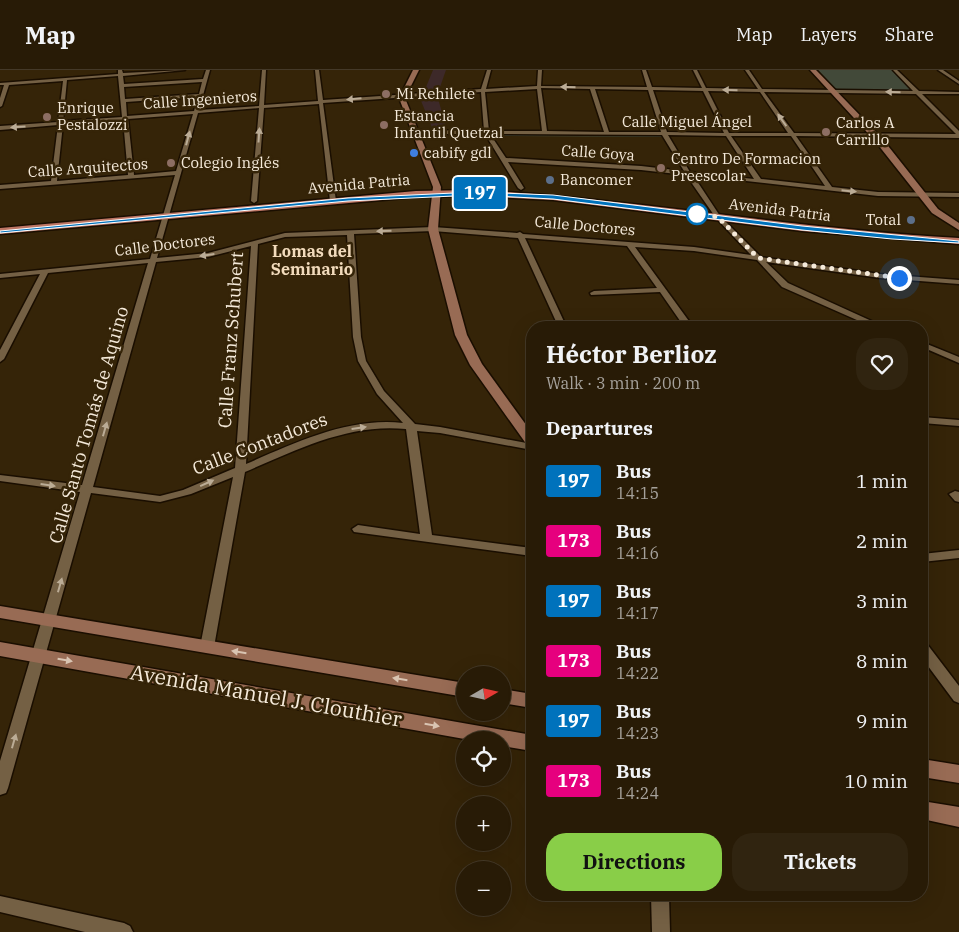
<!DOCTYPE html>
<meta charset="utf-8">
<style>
body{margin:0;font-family:"IBM Plex Serif",serif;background:#302410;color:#f1f3f6;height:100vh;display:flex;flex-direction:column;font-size:19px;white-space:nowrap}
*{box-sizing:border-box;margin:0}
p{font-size:16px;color:#a5a19b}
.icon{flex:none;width:28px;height:28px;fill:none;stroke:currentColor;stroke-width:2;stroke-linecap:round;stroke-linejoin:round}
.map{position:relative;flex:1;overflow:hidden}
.sheet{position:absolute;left:526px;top:251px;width:402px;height:580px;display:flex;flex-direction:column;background:#281b06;border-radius:20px;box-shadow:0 5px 20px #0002,0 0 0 1px #443928}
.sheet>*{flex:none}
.badge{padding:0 10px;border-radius:4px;font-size:18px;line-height:32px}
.needle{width:32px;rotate:81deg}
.tools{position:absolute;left:456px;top:596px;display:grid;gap:10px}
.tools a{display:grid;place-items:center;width:55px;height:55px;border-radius:50%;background:#281b06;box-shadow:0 5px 20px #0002,0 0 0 1px #443928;font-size:25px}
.you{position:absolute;width:25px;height:25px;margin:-12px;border:4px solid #fff;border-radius:50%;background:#1a73e8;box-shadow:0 0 0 8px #1a73e833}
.map>.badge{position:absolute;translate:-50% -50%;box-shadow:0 0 0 2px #fff}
h2{padding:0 20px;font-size:19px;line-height:45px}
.round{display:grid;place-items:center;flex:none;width:52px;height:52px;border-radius:20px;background:#302410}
.headline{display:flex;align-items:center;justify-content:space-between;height:85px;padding:0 20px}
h1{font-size:24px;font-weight:700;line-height:38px}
.primary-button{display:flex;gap:10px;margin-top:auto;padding:10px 20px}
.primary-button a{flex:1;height:58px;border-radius:20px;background:#89ce48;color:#111;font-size:20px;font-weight:700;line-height:58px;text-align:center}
.primary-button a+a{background:#302410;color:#f1f3f6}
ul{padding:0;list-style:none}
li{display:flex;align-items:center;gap:15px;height:60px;padding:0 20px}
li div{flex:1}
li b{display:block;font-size:19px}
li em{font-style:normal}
li .badge{min-width:55px;font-weight:700;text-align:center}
header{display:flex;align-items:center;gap:30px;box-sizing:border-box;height:70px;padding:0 25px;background:#281b06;border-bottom:1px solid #443928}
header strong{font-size:24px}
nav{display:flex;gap:28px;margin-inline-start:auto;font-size:18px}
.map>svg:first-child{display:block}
.commercial{fill:#3d2929}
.green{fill:#424939}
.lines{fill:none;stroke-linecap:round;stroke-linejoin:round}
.street-casing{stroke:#1a0e00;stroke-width:3}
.secondary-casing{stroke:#1a0e00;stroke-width:3}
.primary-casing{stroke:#1a0e00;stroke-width:3}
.street{fill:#746044;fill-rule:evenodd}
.secondary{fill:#986b54;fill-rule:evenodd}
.primary{fill:#bd7664;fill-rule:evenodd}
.oneway{fill:#bbac96}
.oneway2{fill:#d9c4b2}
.line{fill:#0072bc;stroke:#fff}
.walk{stroke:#f5eada;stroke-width:5;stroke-dasharray:0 9}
.education-dot{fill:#8d6e63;stroke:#352408;stroke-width:2}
.shop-dot{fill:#3f7fe0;stroke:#352408;stroke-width:2}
.service-dot{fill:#5c6f8a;stroke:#352408;stroke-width:2}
.stop-dot{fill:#fff;stroke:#0072bc;stroke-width:2.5}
.labels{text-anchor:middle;stroke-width:5;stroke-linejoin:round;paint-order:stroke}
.far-poi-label{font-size:15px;fill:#f5eada;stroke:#352408;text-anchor:start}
.far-street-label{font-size:15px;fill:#f5eada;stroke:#352408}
.far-neighbourhood-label{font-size:16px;font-weight:bold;fill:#f2dbbc;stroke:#352408}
.street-label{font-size:18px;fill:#f5eada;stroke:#352408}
.near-street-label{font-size:21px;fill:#f5eada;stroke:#352408}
</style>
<header>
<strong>Map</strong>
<nav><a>Map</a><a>Layers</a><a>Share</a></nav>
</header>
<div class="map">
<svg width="959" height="862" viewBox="0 0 959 862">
<rect width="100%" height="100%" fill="#352408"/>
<!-- commercial -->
<path class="commercial" d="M433 0H446L439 20 424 22Z
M437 25 447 60H433L419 26Z"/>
<!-- green -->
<path class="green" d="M818 0H892L916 22 838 21Z
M492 64 660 65 662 67 493 66Z"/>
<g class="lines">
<!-- street casing -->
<g class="street-casing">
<path id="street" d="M118 0H122L123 3 185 0 123 6 124 14 203 9 206 0H210L199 40 259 36 262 0H266L264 35 318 31 315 0H319L323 30 481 19 487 0H491L486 19 537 16 538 0H542L541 16 647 17 642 0H646L652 17 702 18 693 0H697L706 18 758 19 745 0H749L762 19 913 21 893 0H897L919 21 959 22V24H922L959 61V68L796 66 832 117 878 122 959 123V127L878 126 693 105 720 146 761 187 880 204 959 210V214L880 208 766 192 788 213 887 258H875L782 217 757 190 694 181 635 177 694 258H685L660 222 591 225 590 223 594 221 657 218 627 176 525 168 567 258H559L518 168 433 161 354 164 361 267 366 291 384 321 415 354 440 357 532 374V380L440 363 417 361 432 465 532 478V486L354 462 352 459 358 455 420 464 406 359C349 353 296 380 245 402L214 577 212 580 207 582 202 580 200 577 233 407 191 424 160 432 91 423 8 718 6 723 0 725V691L80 422 0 411V405L82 415 148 193 48 203 4 289 0 292V280L40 204 0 208V204L150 189 175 105 0 119V115L51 111 58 55 0 60V56L58 52 63 11 9 15 2 36 0 37V28L4 15H0V13L118 4ZM118 6 122 47 63 51 67 10ZM202 12 199 24 125 29 124 17ZM541 18 590 19 604 62 547 61ZM537 19 542 61H489L485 22ZM595 19 648 20 661 62H609ZM653 20 703 21 724 63 667 62ZM708 21 760 22 788 63H729ZM481 22 484 61 415 60 412 62 415 64H485L518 118 521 120 524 118 508 92 641 100 686 105 716 148 751 185 694 177 523 164 520 162 517 163 433 157 285 163 208 183 157 188 198 43 259 38 251 131 254 133 257 131 264 38 319 34 330 131 333 133 336 131 323 33ZM764 22 916 24 956 64 794 63ZM198 27 194 41 127 46 126 32ZM193 44 176 101 134 105 128 49ZM123 50 128 105 57 111 63 54ZM490 64 662 65 684 101 641 96 506 88ZM668 65 726 66 754 109 690 102ZM731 66H791L825 116 761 109ZM347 165 353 267 358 291 377 324 403 353C348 347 295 373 246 394L258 174 285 167ZM251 176 235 398 183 420 160 426 93 417 156 192 208 187Z
M938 0H943L959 11V14Z
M922 272 959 287V293L922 277Z
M922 347 959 350V356L922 353Z
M955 421 959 422V432L955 431 949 424Z
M959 480V488L922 492V484Z
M922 572 927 574 959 616V633L954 631 922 588Z
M651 825H669L670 862H652Z
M0 826 124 853 130 856 133 862H85L0 842Z"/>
</g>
<!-- secondary casing -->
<g class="secondary-casing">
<path id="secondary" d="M413 0H419L405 28 441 117 438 159 467 265 482 294 532 363V376L527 375 470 295 455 265 428 159 433 117 399 28Z
M810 0H816L881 67 938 139 959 153V160L932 143 875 71Z
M0 536 465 613V627L0 548Z
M0 572 532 665V681L502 676V670H470L0 586Z
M502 619 532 624V638L502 633Z
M922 689 959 695V713L922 707Z
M922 731 959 737V757L922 749Z"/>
</g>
<!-- primary casing -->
<g class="primary-casing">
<path id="primary" d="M475 120C637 129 797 159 959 168V174L802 161 553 130 475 126 416 127 0 164V158L416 121Z"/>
</g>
<!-- street -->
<use href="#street" class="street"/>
<!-- secondary -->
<use href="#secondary" class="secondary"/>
<!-- primary -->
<use href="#primary" class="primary"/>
</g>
<!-- one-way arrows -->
<defs><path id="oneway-solid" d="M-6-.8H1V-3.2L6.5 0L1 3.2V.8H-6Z" transform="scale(1.25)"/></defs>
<g class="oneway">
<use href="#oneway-solid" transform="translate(568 17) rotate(-179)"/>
<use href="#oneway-solid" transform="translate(730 20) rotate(-179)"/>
<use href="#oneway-solid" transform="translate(893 22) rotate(-179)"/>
<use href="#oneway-solid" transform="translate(354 29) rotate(175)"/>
<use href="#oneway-solid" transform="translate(782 50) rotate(-125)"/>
<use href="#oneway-solid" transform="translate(18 57) rotate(176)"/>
<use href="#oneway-solid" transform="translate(259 65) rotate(-86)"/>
<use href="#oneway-solid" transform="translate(188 68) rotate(-75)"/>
<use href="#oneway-solid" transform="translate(849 121) rotate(6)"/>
<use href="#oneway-solid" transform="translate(384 161) rotate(178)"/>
<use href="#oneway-solid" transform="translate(207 185) rotate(172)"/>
<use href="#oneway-solid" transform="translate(359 358) rotate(-8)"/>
<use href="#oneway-solid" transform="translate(105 359) rotate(-74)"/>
<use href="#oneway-solid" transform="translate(207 413) rotate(-24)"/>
<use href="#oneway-solid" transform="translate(48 415) rotate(8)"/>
<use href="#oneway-solid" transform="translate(60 515) rotate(-74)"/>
<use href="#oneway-solid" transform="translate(14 671) rotate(-74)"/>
</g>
<g class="oneway2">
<use href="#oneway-solid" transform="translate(239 582) rotate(-171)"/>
<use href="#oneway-solid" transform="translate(65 590) rotate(10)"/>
<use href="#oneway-solid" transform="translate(400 609) rotate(-171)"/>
<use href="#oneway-solid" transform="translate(432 655) rotate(10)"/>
</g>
<!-- line -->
<path class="line" d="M475 122 553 125 802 156 959 171V173L892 169 802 160 553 129 475 125 348 131 0 163V161L348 128Z"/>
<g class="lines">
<!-- walk -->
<path class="walk" d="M697 144 718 147 758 188 899 208"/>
</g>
<!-- markers -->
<g class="education-dot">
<circle cx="386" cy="24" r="5"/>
<circle cx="47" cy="47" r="5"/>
<circle cx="384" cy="55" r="5"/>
<circle cx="826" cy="62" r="5"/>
<circle cx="171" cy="93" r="5"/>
<circle cx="661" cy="98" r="5"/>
</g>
<circle class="shop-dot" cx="414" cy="83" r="5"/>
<g class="service-dot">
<circle cx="550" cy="110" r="5"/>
<circle cx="911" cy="150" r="5"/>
</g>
<circle class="stop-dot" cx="697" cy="144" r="10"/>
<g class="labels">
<!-- far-poi labels -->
<g class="far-poi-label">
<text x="396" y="29">Mi Rehilete</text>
<text x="57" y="43">Enrique<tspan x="57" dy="17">Pestalozzi</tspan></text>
<text x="394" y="51">Estancia<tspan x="394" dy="17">Infantil Quetzal</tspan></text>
<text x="836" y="58">Carlos A<tspan x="836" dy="17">Carrillo</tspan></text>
<text x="424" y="88">cabify gdl</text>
<text x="671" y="94">Centro De Formacion<tspan x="671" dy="17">Preescolar</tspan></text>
<text x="181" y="98">Colegio Inglés</text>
<text x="560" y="115">Bancomer</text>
<text x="901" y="155" text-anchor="end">Total</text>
</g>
<!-- far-street labels -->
<g class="far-street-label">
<text transform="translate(200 30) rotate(-4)" y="5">Calle Ingenieros</text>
<text x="687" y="57">Calle Miguel Ángel</text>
<text transform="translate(598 83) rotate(4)" y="5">Calle Goya</text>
<text transform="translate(88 98) rotate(-4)" y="5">Calle Arquitectos</text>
<text transform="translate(359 114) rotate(-5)" y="5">Avenida Patria</text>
<text transform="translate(780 140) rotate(7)" y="5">Avenida Patria</text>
<text transform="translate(585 156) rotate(5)" y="5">Calle Doctores</text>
<text transform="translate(165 175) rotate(-7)" y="5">Calle Doctores</text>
</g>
<!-- far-neighbourhood labels -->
<g class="far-neighbourhood-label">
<text x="312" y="187">Lomas del<tspan x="312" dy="18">Seminario</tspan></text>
</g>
<!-- street labels -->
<g class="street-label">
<text transform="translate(231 270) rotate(-86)" y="6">Calle Franz Schubert</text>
<text transform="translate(89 355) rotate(-74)" y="6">Calle Santo Tomás de Aquino</text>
<text transform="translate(260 374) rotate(-21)" y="6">Calle Contadores</text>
</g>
<!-- near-street labels -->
<g class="near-street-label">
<text transform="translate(266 626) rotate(10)" y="7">Avenida Manuel J. Clouthier</text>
</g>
</g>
</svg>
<div class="tools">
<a><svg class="needle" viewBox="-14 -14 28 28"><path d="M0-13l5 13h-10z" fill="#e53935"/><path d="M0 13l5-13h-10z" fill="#a5a19b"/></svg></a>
<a><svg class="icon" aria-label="locate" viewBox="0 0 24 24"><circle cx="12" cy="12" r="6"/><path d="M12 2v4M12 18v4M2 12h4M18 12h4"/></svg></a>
<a>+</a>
<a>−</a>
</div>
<div class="you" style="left:899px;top:208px"></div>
<b class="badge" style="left:480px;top:123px;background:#0072bc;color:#fff">197</b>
<section class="sheet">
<div class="headline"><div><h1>Héctor Berlioz</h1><p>Walk · 3 min · 200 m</p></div><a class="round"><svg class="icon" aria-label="heart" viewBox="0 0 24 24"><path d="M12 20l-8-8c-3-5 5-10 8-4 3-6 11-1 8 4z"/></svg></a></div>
<h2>Departures</h2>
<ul>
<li><span class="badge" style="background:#0072bc;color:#fff">197</span><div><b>Bus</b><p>14:15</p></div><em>1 min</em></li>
<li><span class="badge" style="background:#e6007e;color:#fff">173</span><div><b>Bus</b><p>14:16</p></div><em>2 min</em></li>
<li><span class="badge" style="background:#0072bc;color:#fff">197</span><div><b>Bus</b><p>14:17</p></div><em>3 min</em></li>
<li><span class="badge" style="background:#e6007e;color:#fff">173</span><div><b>Bus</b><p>14:22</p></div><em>8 min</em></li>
<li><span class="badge" style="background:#0072bc;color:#fff">197</span><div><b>Bus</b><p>14:23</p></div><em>9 min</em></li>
<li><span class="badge" style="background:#e6007e;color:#fff">173</span><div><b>Bus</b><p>14:24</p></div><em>10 min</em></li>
</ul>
<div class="primary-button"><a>Directions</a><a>Tickets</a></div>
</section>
</div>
